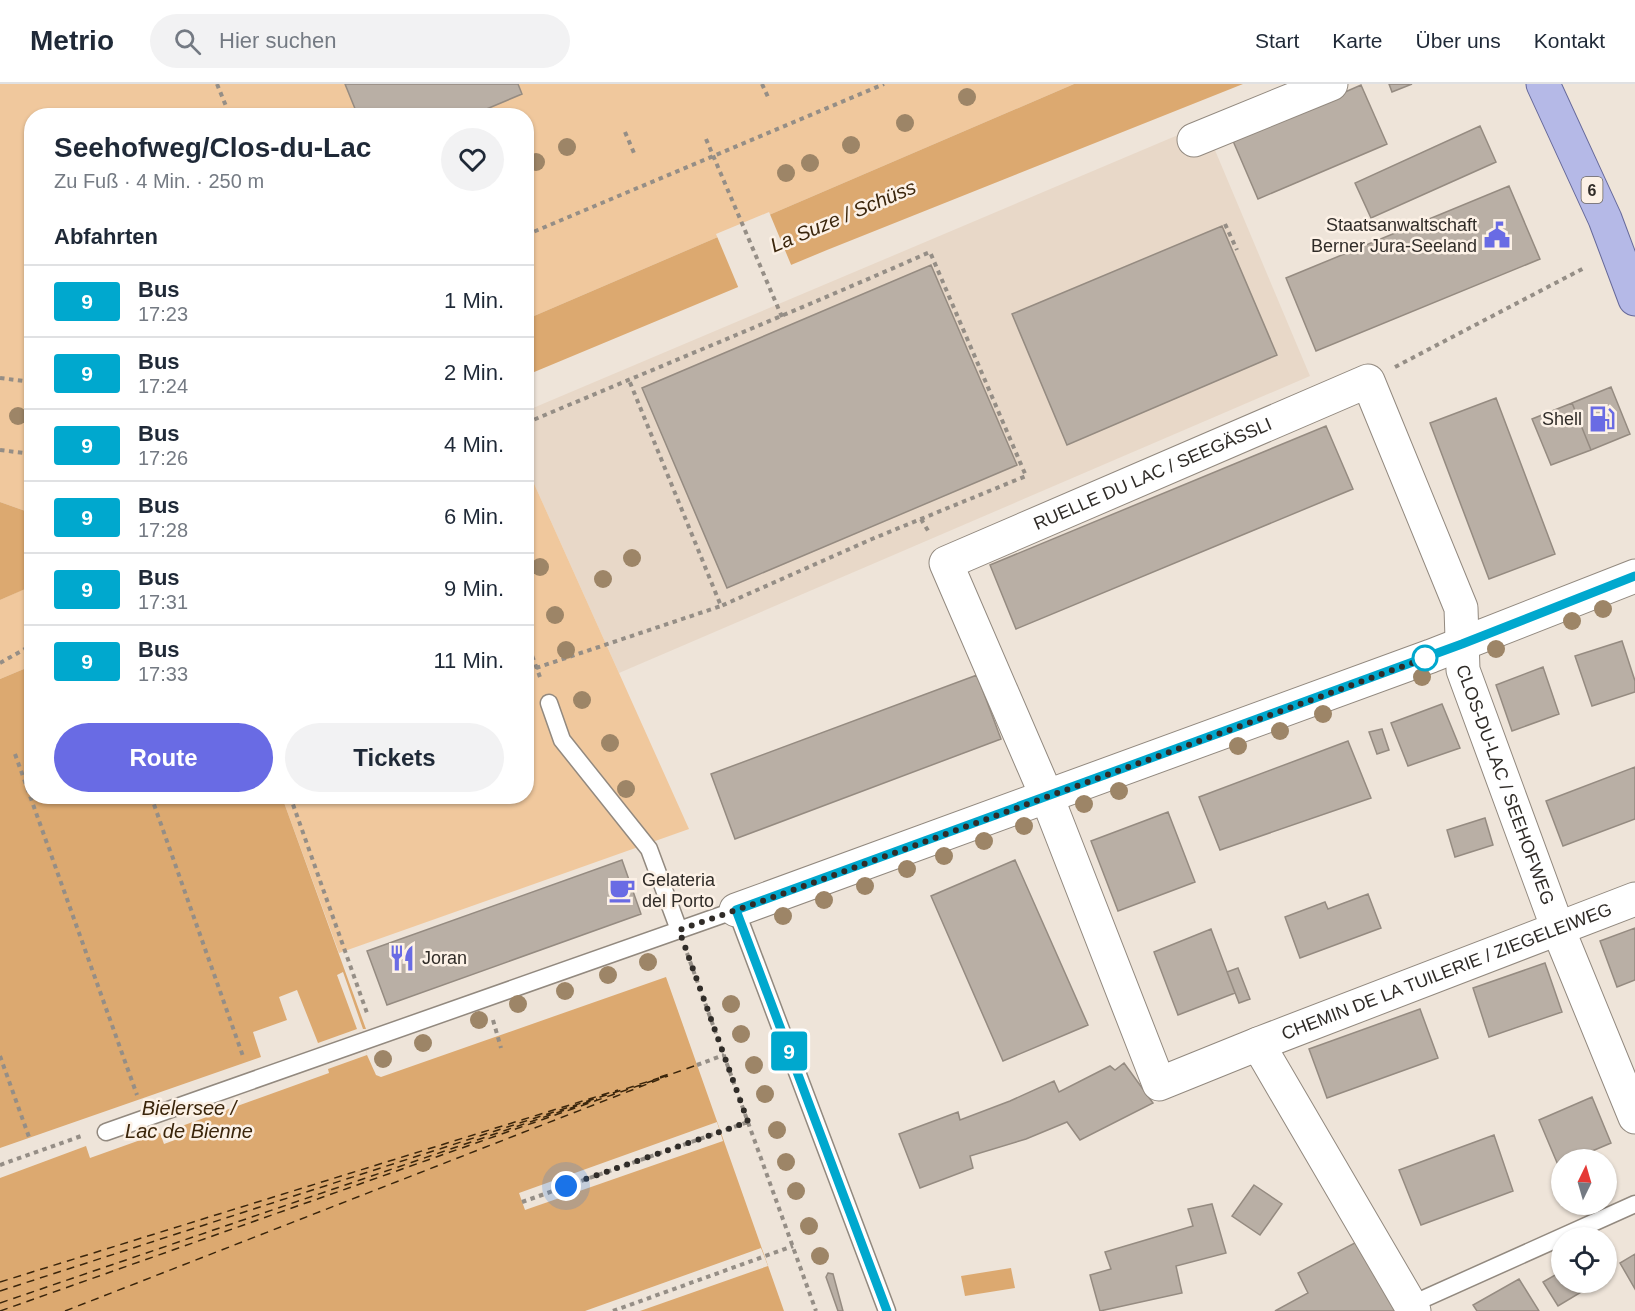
<!DOCTYPE html>
<html lang="de">
<meta charset="utf-8">
<style>
body{margin:0;font-family:Helvetica,sans-serif;background:#f2f2f3;color:#1f2937;height:100vh;display:flex;flex-direction:column;font-size:22px;white-space:nowrap}
*{box-sizing:border-box;margin:0}
p{font-size:20px;color:#747a83}
.icon{flex:none;width:33px;height:33px;fill:none;stroke:currentColor;stroke-width:2;stroke-linecap:round;stroke-linejoin:round}
.map{position:relative;flex:1;overflow:hidden}
.details{position:absolute;left:24px;top:24px;width:510px;height:696px;display:flex;flex-direction:column;background:#fff;border-radius:24px;box-shadow:0 2px 4px #0004}
.details>*{flex:none}
.badge{padding:0 12px;border-radius:4px;font-size:21px;line-height:39px}
.needle{width:39px;rotate:5deg}
.tools{position:absolute;left:1551px;top:1065px;display:grid;gap:12px}
.tools a{display:grid;place-items:center;width:66px;height:66px;border-radius:50%;background:#fff;box-shadow:0 2px 4px #0004;font-size:30px}
.you{position:absolute;width:30px;height:30px;margin:-15px;border:4px solid #fff;border-radius:50%;background:#1a73e8;box-shadow:0 0 0 9px #1a73e833}
.map>.badge{position:absolute;translate:-50% -50%;box-shadow:0 0 0 3px #fff}
h2{padding:0 30px;font-size:22px;line-height:54px}
.round{display:grid;place-items:center;flex:none;width:63px;height:63px;border-radius:32px;background:#f2f2f3}
.summary{display:flex;align-items:center;justify-content:space-between;height:102px;padding:0 30px}
h1{font-size:28px;font-weight:600;line-height:45px}
.button{display:flex;gap:12px;margin-top:auto;padding:12px 30px}
.button a{flex:1;height:69px;border-radius:36px;background:#696be4;color:#fff;font-size:24px;font-weight:600;line-height:69px;text-align:center}
.button a+a{background:#f2f2f3;color:#1f2937}
ul{padding:0;list-style:none}
li{display:flex;align-items:center;gap:18px;height:72px;padding:0 30px;border-top:2px solid #e0e1e3}
li div{flex:1}
li b{display:block;font-size:22px}
li em{font-style:normal}
li .badge{min-width:66px;font-weight:700;text-align:center}
header{display:flex;align-items:center;gap:36px;box-sizing:border-box;height:84px;padding:0 30px;background:#fff;border-bottom:2px solid #e0e1e3}
header strong{font-size:28px}
nav{display:flex;gap:33px;margin-inline-start:auto;font-size:21px}
.search{width:420px;height:54px;background:#f2f2f3;display:flex;align-items:center;gap:15px;box-sizing:border-box;padding:0 21px;border-radius:33px;color:#747a83;font-size:22px}
.map>svg:first-child{display:block}
.built{fill:#e8d8c8}
.green{fill:#f0c89d}
.water{fill:#dca970}
.pier{fill:#eee4d9}
.lines{fill:none;stroke-linecap:round;stroke-linejoin:round}
.ferry{stroke:#3b260c;stroke-width:1.5;stroke-dasharray:8 6;stroke-linecap:butt}
.building{fill:#b9afa5;stroke:#958b81;stroke-width:1.5}
.lane-casing{stroke:#92897f;stroke-width:19}
.street-casing{stroke:#92897f;stroke-width:35}
.primary-casing{stroke:#66699a;stroke-width:35}
.path{stroke:#958e86;stroke-width:4;stroke-dasharray:4.5 4.5;stroke-linecap:butt}
.lane{stroke:#fff;stroke-width:16}
.street{stroke:#fff;stroke-width:33}
.primary{stroke:#b5b9e7;stroke-width:33}
.tree{fill:#9d8567}
.line-casing{stroke:#fff;stroke-width:14}
.line{stroke:#00a8ce;stroke-width:9}
.walk{stroke:#302c28;stroke-width:6;stroke-dasharray:0 10.8}
.stop-dot{fill:#fff;stroke:#00a8ce;stroke-width:3}
.labels{text-anchor:middle;stroke-width:5;stroke-linejoin:round;paint-order:stroke}
.shield{fill:#fcf1e6;stroke:#6d6761;stroke-width:1.5}
.shield-label{font-size:16px;font-weight:bold;fill:#302c28}
.poi-label{font-size:18px;fill:#302c28;stroke:#fcf1e6;text-anchor:end}
.street-label{font-size:18px;fill:#302c28;stroke:#fcf1e6}
.water-label{font-size:20px;font-style:italic;fill:#3b260c;stroke:#fcf1e6}
</style>
<header>
<strong>Metrio</strong>
<div class="search"><svg class="icon" aria-label="search" viewBox="0 0 24 24"><circle cx="10" cy="10" r="6"/><path d="M15 15l6 6"/></svg>Hier suchen</div>
<nav><a>Start</a><a>Karte</a><a>Über uns</a><a>Kontakt</a></nav>
</header>
<div class="map">
<svg width="1635" height="1227" viewBox="0 0 1635 1227">
<rect width="100%" height="100%" fill="#eee4d9"/>
<!-- built -->
<path class="built" d="M1204 40 1310 292 619 589 527 384 526 327Z"/>
<!-- green -->
<path class="green" d="M0 0H1074L527 235 526 32H32L31 429 0 418Z
M527 384 689 745 339 869 282 713 526 712Z
M31 502V582L0 595V516Z"/>
<!-- water -->
<path class="water" d="M1074 0H1243L827 166 527 291V235Z
M0 418 31 429 32 502 0 516Z
M31 582 32 712 282 713 366 945 367 971 376 991 381 993 666 893 784 1227H0V595Z
M1011 1184 1015 1204 965 1212 961 1192Z"/>
<!-- pier -->
<path class="pier" d="M769 128 792 183 739 205 716 150Z
M343 888 363 945H366L367 971 328 985 329 989 179 1043 183 1053 164 1060 160 1049 90 1074 86 1062 0 1094V1064L261 973 253 948 287 936 279 913 297 906 318 959 357 945 337 891Z
M717 1038 723 1057 525 1126 519 1109Z
M761 1164 768 1182 640 1227H585Z"/>
<g class="lines">
<!-- ferry -->
<path class="ferry" d="M660 993 672 989
M0 1198 618 1006
M0 1207 659 994
M0 1219 597 1015
M0 1227 697 981
M65 1227 668 992"/>
</g>
<!-- building -->
<path class="building" d="M345 0H518L522 10 470 32H358Z
M1389 0H1412L1392 8Z
M1361 1 1387 60 1258 115 1233 57Z
M1480 42 1496 78 1371 134 1355 99Z
M1509 102 1540 175 1316 267 1286 194Z
M1222 142 1277 271 1067 361 1012 230Z
M931 181 1017 381 727 504 642 304Z
M1611 303 1630 350 1591 366 1572 319Z
M1496 314 1555 470 1489 495 1430 339Z
M1572 319 1591 366 1551 381 1532 335Z
M1326 342 1353 405 1016 545 990 481Z
M1622 557 1635 597V608L1592 622 1575 572Z
M1543 583 1559 630 1512 647 1496 601Z
M977 591 1001 655 735 755 711 690Z
M1442 620 1460 664 1408 682 1391 639Z
M1382 645 1389 666 1377 670 1369 648Z
M1348 657 1371 714 1220 766 1199 713Z
M1635 683V735L1563 762 1546 717Z
M1168 728 1195 798 1118 827 1091 757Z
M1485 734 1493 761 1455 773 1447 746Z
M622 776 641 830 387 921 367 867Z
M1015 776 1088 941 1003 977 931 812Z
M1368 810 1381 844 1300 874 1285 833 1325 818 1328 825Z
M1635 844V896L1617 903 1600 857Z
M1211 845 1235 909 1178 931 1154 868Z
M1545 879 1562 928 1489 953 1473 904Z
M1238 884 1250 915 1239 919 1227 888Z
M1420 925 1438 974 1327 1014 1309 965Z
M1124 979 1153 1019 1080 1056 1067 1038 1026 1055 970 1072 973 1084 920 1104 899 1050 958 1028 960 1036 1010 1017 1054 997 1059 1008 1110 982 1115 986Z
M1592 1013 1611 1059 1571 1076H1562V1079L1558 1081 1539 1036Z
M1494 1051 1513 1107 1421 1141 1399 1086Z
M1254 1101 1282 1120 1260 1151 1232 1132Z
M1212 1120 1226 1169 1176 1182 1182 1209 1100 1227 1090 1191 1111 1185 1105 1168 1193 1142 1188 1125Z
M1366 1153 1395 1227H1275L1308 1209 1298 1189Z
M1635 1170V1205L1620 1179Z
M1562 1187V1198H1598L1558 1222 1543 1198Z
M828 1189 833 1190 843 1227H838L826 1193Z
M1519 1195 1539 1227H1477L1473 1221Z"/>
<g class="lines">
<!-- lane casing -->
<g class="lane-casing">
<path id="lane" d="M549 619 562 656 649 765 679 846
M106 1048 736 826 887 1227
M1410 1221 1635 1120"/>
</g>
<!-- street casing -->
<g class="street-casing">
<g id="street">
<path d="M1194 56 1331 0"/>
<path d="M736 826 1431 572 1635 492"/>
<path id="s1" d="M1258 960 1635 815"/>
<path id="s2" d="M1414 1227 1258 960 1159 1000 1047 713 946 479 1368 297 1461 524 1463 586 1558 845 1635 1033"/>
</g>
</g>
<!-- primary casing -->
<g class="primary-casing">
<path id="primary" d="M1543 0 1605 135 1635 215"/>
</g>
<!-- path -->
<path class="path" d="M217 0 230 32
M762 0 768 13
M625 48 634 69
M706 55 782 233
M1225 140 1237 166
M526 151 884 0
M1395 283 1586 183
M0 294 32 298
M526 339C661 282 796 227 930 168L1026 392 872 455 721 522 629 296
M0 366 32 370
M921 435 930 450
M526 555 541 596
M0 579 32 561
M536 584 721 522
M15 670 137 1011
M151 712 244 975
M290 712 367 929
M687 869 816 1227
M493 936 501 964
M0 972 29 1053
M697 981 724 971
M0 1081 84 1051
M522 1118 748 1038
M613 1227 793 1162"/>
<!-- lane -->
<use href="#lane" class="lane"/>
<!-- street -->
<use href="#street" class="street"/>
<!-- primary -->
<use href="#primary" class="primary"/>
</g>
<!-- trees -->
<g class="tree">
<circle cx="967" cy="13" r="9"/>
<circle cx="905" cy="39" r="9"/>
<circle cx="851" cy="61" r="9"/>
<circle cx="567" cy="63" r="9"/>
<circle cx="536" cy="78" r="9"/>
<circle cx="810" cy="79" r="9"/>
<circle cx="786" cy="89" r="9"/>
<circle cx="18" cy="332" r="9"/>
<circle cx="632" cy="474" r="9"/>
<circle cx="540" cy="483" r="9"/>
<circle cx="603" cy="495" r="9"/>
<circle cx="1603" cy="525" r="9"/>
<circle cx="555" cy="531" r="9"/>
<circle cx="1572" cy="537" r="9"/>
<circle cx="1496" cy="565" r="9"/>
<circle cx="566" cy="566" r="9"/>
<circle cx="1422" cy="593" r="9"/>
<circle cx="582" cy="616" r="9"/>
<circle cx="1323" cy="630" r="9"/>
<circle cx="1280" cy="647" r="9"/>
<circle cx="610" cy="659" r="9"/>
<circle cx="1238" cy="662" r="9"/>
<circle cx="626" cy="705" r="9"/>
<circle cx="1119" cy="707" r="9"/>
<circle cx="1084" cy="720" r="9"/>
<circle cx="1024" cy="742" r="9"/>
<circle cx="984" cy="757" r="9"/>
<circle cx="944" cy="772" r="9"/>
<circle cx="907" cy="785" r="9"/>
<circle cx="865" cy="802" r="9"/>
<circle cx="824" cy="816" r="9"/>
<circle cx="783" cy="832" r="9"/>
<circle cx="648" cy="878" r="9"/>
<circle cx="608" cy="891" r="9"/>
<circle cx="565" cy="907" r="9"/>
<circle cx="518" cy="920" r="9"/>
<circle cx="731" cy="920" r="9"/>
<circle cx="479" cy="936" r="9"/>
<circle cx="741" cy="950" r="9"/>
<circle cx="423" cy="959" r="9"/>
<circle cx="383" cy="975" r="9"/>
<circle cx="754" cy="981" r="9"/>
<circle cx="765" cy="1010" r="9"/>
<circle cx="777" cy="1046" r="9"/>
<circle cx="786" cy="1078" r="9"/>
<circle cx="796" cy="1107" r="9"/>
<circle cx="809" cy="1142" r="9"/>
<circle cx="820" cy="1172" r="9"/>
</g>
<g class="lines">
<!-- line casing -->
<g class="line-casing">
<path id="line" d="M887 1227 736 826 1462 560 1635 492"/>
</g>
<!-- line -->
<use href="#line" class="line"/>
<!-- walk -->
<path class="walk" d="M566 1102 748 1038 679 846 785 809 1431 572 1425 574"/>
</g>
<!-- icons -->
<defs>
<g id="civic-bare" transform="scale(2.07)"><path d="M-.6-6.5H3V-4.5H.6V-3L4-1V1h2V6H-6V1h2V-1L-.6-3ZM-1.2 2.5V6h2.4V2.5Z" fill="#696be4" stroke="#fcf1e6" stroke-width="2.5" paint-order="stroke"/></g>
<g id="fuel-bare" transform="scale(2.07)"><path d="M-5.5-6h7V0h2V4h1.3V-2.5L3-4.5l.8-.8L6-3V5H2.5V1h-1V6h-7ZM-4.2-4.7v3.2H.2V-4.7Z" fill="#696be4" stroke="#fcf1e6" stroke-width="2.5" paint-order="stroke"/></g>
<g id="cafe-bare" transform="scale(2.07)"><path d="M-5.5-4.5H6V0H3Q3 3.5 0 3.5H-2.5Q-5.5 3.5-5.5 0ZM3-3.2v2h1.7v-2ZM-6 4.5H4V6H-6Z" fill="#696be4" stroke="#fcf1e6" stroke-width="2.5" paint-order="stroke"/></g>
<g id="restaurant-bare" transform="scale(2.07)"><path d="M-5-6h1v4h1v-4h1v4h1v-4h1v5L-1.5 .5V6h-2V.5L-5-1ZM5-6V6H3V1.5H1.5Q1.5-4 5-6Z" fill="#696be4" stroke="#fcf1e6" stroke-width="2.5" paint-order="stroke"/></g>
</defs>
<g fill-rule="evenodd">
<use href="#civic-bare" x="1497" y="151"/>
<use href="#fuel-bare" x="1602" y="335"/>
<use href="#cafe-bare" x="622" y="806"/>
<use href="#restaurant-bare" x="402" y="874"/>
</g>
<!-- markers -->
<circle class="stop-dot" cx="1425" cy="574" r="12"/>
<g class="labels">
<!-- shield labels -->
<rect class="shield" x="1581.5" y="93" width="21" height="26" rx="4.5"/>
<g class="shield-label">
<text x="1592" y="112">6</text>
</g>
<!-- poi labels -->
<g class="poi-label">
<text x="1477" y="147">Staatsanwaltschaft<tspan x="1477" dy="21">Berner Jura-Seeland</tspan></text>
<text x="1582" y="341">Shell</text>
<text x="642" y="802" text-anchor="start">Gelateria<tspan x="642" dy="21">del Porto</tspan></text>
<text x="422" y="880" text-anchor="start">Joran</text>
</g>
<!-- street labels -->
<g class="street-label">
<text dy="6" stroke="none"><textPath href="#s2" startOffset="1204">RUELLE DU LAC / SEEGÄSSLI</textPath></text>
<text dy="6" stroke="none"><textPath href="#s2" startOffset="1868">CLOS-DU-LAC / SEEHOFWEG</textPath></text>
<text dy="6" stroke="none"><textPath href="#s1" startOffset="202">CHEMIN DE LA TUILERIE / ZIEGELEIWEG</textPath></text>
</g>
<!-- water labels -->
<g class="water-label">
<text transform="translate(843 132) rotate(-23)" y="7">La Suze / Schüss</text>
<text x="189" y="1031">Bielersee /<tspan x="189" dy="23">Lac de Bienne</tspan></text>
</g>
</g>
</svg>
<div class="tools">
<a><svg class="needle" viewBox="-14 -14 28 28"><path d="M0-13l5 13h-10z" fill="#e53935"/><path d="M0 13l5-13h-10z" fill="#747a83"/></svg></a>
<a><svg class="icon" aria-label="locate" viewBox="0 0 24 24"><circle cx="12" cy="12" r="6"/><path d="M12 2v4M12 18v4M2 12h4M18 12h4"/></svg></a>
</div>
<div class="you" style="left:566px;top:1102px"></div>
<b class="badge" style="left:789px;top:967px;background:#00a8ce;color:#fff">9</b>
<section class="details">
<div class="summary"><div><h1>Seehofweg/Clos-du-Lac</h1><p>Zu Fuß · 4 Min. · 250 m</p></div><a class="round"><svg class="icon" aria-label="heart" viewBox="0 0 24 24"><path d="M12 20l-8-8c-3-5 5-10 8-4 3-6 11-1 8 4z"/></svg></a></div>
<h2>Abfahrten</h2>
<ul>
<li><span class="badge" style="background:#00a8ce;color:#fff">9</span><div><b>Bus</b><p>17:23</p></div><em>1 Min.</em></li>
<li><span class="badge" style="background:#00a8ce;color:#fff">9</span><div><b>Bus</b><p>17:24</p></div><em>2 Min.</em></li>
<li><span class="badge" style="background:#00a8ce;color:#fff">9</span><div><b>Bus</b><p>17:26</p></div><em>4 Min.</em></li>
<li><span class="badge" style="background:#00a8ce;color:#fff">9</span><div><b>Bus</b><p>17:28</p></div><em>6 Min.</em></li>
<li><span class="badge" style="background:#00a8ce;color:#fff">9</span><div><b>Bus</b><p>17:31</p></div><em>9 Min.</em></li>
<li><span class="badge" style="background:#00a8ce;color:#fff">9</span><div><b>Bus</b><p>17:33</p></div><em>11 Min.</em></li>
</ul>
<div class="button"><a>Route</a><a>Tickets</a></div>
</section>
</div>
